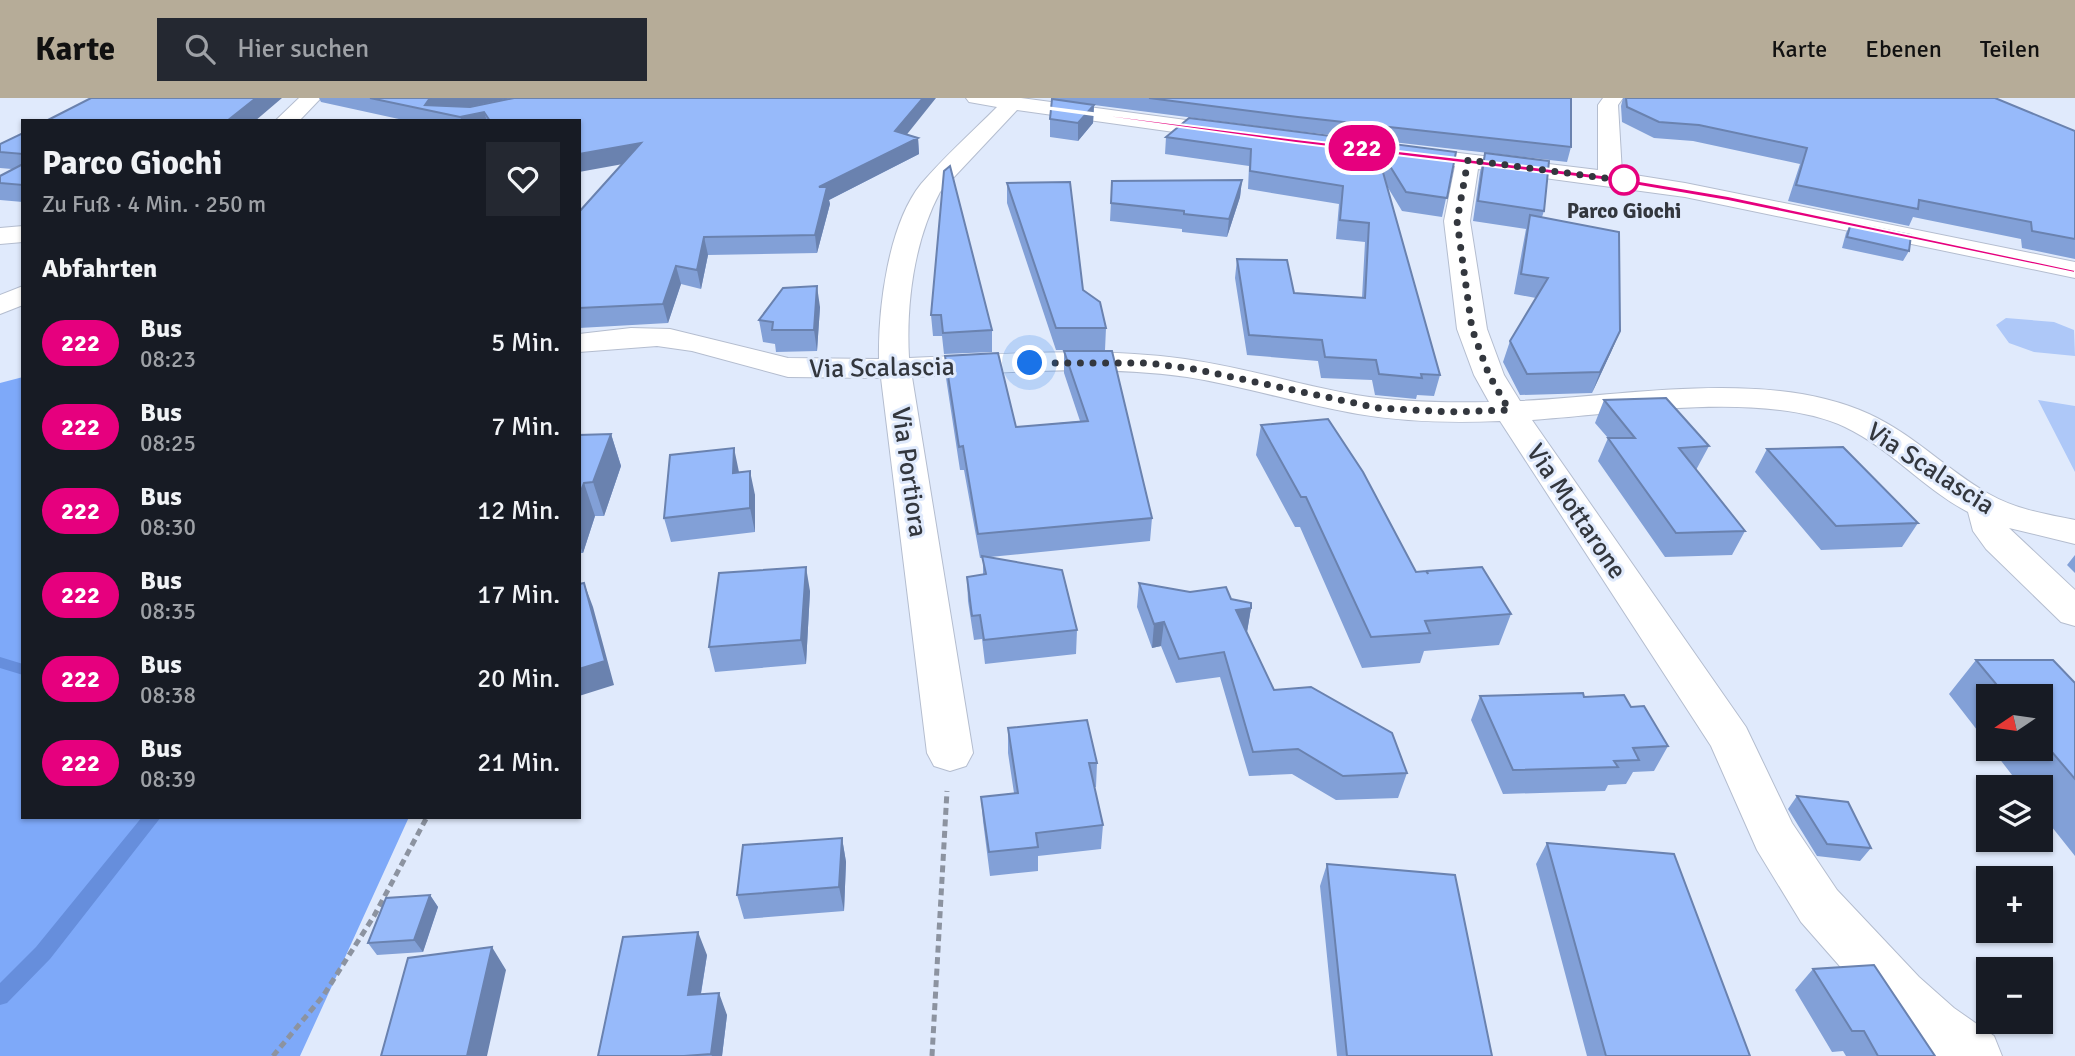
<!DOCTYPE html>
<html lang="de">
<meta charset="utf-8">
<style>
body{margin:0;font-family:Signika,sans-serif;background:#242831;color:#f1f3f6;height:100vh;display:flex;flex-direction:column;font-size:26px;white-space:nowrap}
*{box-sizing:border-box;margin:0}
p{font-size:23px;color:#9ea1a6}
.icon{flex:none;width:38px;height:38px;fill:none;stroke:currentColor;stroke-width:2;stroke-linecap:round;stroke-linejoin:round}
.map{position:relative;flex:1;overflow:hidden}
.side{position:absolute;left:21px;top:21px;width:560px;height:700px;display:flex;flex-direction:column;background:#171b24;border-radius:0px;box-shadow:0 2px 5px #0004}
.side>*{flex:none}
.badge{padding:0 14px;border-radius:23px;font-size:24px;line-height:46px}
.needle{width:46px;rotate:257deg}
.fabs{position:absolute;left:1976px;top:586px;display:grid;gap:14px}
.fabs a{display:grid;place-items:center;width:77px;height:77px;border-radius:0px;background:#171b24;box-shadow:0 2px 5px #0004;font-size:35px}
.you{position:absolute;width:35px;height:35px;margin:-18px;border:5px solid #fff;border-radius:50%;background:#1a73e8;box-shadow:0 0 0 10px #1a73e833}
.map>.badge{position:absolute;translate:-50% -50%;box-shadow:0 0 0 4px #fff}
h2{padding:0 21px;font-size:26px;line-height:63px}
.round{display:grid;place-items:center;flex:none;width:74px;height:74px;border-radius:0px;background:#242831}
.summary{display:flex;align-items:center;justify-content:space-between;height:119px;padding:0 21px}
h1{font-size:33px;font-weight:700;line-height:52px}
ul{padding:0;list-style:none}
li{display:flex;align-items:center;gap:21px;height:84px;padding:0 21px}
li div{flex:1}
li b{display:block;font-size:26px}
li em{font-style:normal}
li .badge{min-width:77px;font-weight:700;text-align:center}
header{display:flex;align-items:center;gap:42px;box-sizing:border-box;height:98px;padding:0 35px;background:#b6ac98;color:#111}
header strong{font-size:33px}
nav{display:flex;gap:38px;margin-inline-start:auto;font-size:24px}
.search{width:490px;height:63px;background:#242831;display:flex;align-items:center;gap:18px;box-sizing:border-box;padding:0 24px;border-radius:0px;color:#9ea1a6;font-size:26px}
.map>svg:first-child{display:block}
.green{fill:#aec8f8}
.forest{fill:#7ea9f9}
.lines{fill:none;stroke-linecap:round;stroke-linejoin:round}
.stream{fill:#668edc;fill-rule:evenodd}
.minor-casing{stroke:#b4bdcf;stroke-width:2}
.path{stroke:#8c93a0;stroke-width:5;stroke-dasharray:7 4.5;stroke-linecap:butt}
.minor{fill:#fff;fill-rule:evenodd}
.wall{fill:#82a0d7}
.shaded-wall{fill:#6a82af}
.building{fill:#97bafa;stroke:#6a82af;stroke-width:2}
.line{fill:#e6007e;stroke:#fff;stroke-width:2}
.walk{stroke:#33373e;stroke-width:7;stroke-dasharray:0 12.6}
.stop-dot{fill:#fff;stroke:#e6007e;stroke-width:3.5}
.labels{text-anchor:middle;stroke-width:6;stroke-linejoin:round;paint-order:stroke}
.far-stop-label{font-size:21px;font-weight:bold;fill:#33373e;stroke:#e0eafc}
.street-label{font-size:26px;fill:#33373e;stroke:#e0eafc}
</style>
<header>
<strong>Karte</strong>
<div class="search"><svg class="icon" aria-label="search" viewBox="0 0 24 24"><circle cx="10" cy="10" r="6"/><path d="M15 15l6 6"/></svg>Hier suchen</div>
<nav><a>Karte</a><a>Ebenen</a><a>Teilen</a></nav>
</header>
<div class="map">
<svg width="2075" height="958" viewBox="0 0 2075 958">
<rect width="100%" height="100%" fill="#e0eafc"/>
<!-- green -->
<path class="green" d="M2006 220 2054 224 2074 232 2075 258 2034 254 2009 245 1996 227Z
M2038 302 2075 308V374Z"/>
<!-- forest -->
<path class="forest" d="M23 279V719H409L300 958H0V285Z"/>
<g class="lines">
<!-- stream -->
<path class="stream" d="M0 559 23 566V577L0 570Z
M142 719H161L50 861 7 905 0 907V885L36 849Z"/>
<!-- minor casing -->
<g class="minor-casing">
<path id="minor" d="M299 0H321L299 23H275Z
M966 0H1021L1231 28 1239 30 1242 35 1239 40 1231 42 1017 12 940 94C914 143 906 205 909 260 1001 257 1094 248 1185 261 1243 269 1299 287 1356 297 1400 304 1444 305 1489 304L1474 277 1457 231 1444 123 1455 68 1402 62 1394 60 1391 55 1394 50 1402 48 1598 72V7L1603 0H1623L1618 7 1622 75 1685 85 2075 164V180L1685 99 1478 71 1470 123 1487 231 1504 277 1520 303C1627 298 1769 270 1869 316 1913 336 1947 372 1989 396 2015 411 2045 416 2075 422V446L2009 430 2075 492V528L2061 524 1986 451 1973 433 1968 414C1924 391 1891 351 1845 329 1766 292 1620 316 1532 322L1746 629 1792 725 1837 792 1919 879 1954 910 1994 938 2002 958H1928L1881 915 1801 824 1757 752 1711 648 1500 323C1452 325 1405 324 1358 316 1300 306 1244 288 1187 279 1096 266 1003 275 912 279L973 655 966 668 950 673 934 668 927 655 881 280 788 279 692 253 657 248 579 254V236L631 230 670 231 788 260 879 261C878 211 888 127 921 86 944 59 972 34 997 9L969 4Z
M23 128V144L0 146V130Z
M23 188V207L0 216V197Z"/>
</g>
<!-- path -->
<path class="path" d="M273 958 323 898 374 818 427 719
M932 958 947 693"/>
<!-- minor -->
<use href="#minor" class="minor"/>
</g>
<!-- wall -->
<path class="wall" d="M319 0H511L466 9 907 37 918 40 919 56 829 102 830 106 817 155 708 157 701 191 681 186 668 225 579 230V114L623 66 579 23H408L321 4Z
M1053 0H1571V49L1567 64 1296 33 1094 7 1093 25 1078 43 1050 39V21Z
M1623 0H1995L2075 33V161L2022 150 2021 141 1913 119 1909 128 1788 103 1800 66 1693 43 1654 40 1622 24 1621 8Z
M23 35V104L0 102V78L12 71 0 70V46Z
M1166 39 1456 54 1442 119 1402 113 1387 88 1440 277 1434 298 1417 297 1416 301 1375 297 1372 282 1321 280 1318 263 1247 257 1235 180 1237 161 1294 195 1362 200 1365 144 1336 141 1339 106 1248 91 1249 68 1165 56Z
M1485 55 1544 113 1542 119 1620 233 1611 254 1592 295 1520 297 1503 264 1510 243 1536 200 1514 196 1526 131 1473 123 1480 74Z
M944 73 992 232V254L944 256 942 238H933L931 217Z
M1242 82 1240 99 1227 139 1182 134V131L1110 123 1112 83Z
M1007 85 1083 192 1106 230 1105 252H1056L1007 105Z
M1851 125 1909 153 1903 163 1842 150 1846 135Z
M820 209 817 253 776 254 775 246 763 244 759 222Z
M1064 253 1152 420 1150 443 990 459 1077 532 1076 556 985 566 982 541 974 542 968 503 967 479 983 477V460H980L964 372H960L946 280 945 258 1016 329 1080 323 1064 275Z
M1604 302 1709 348 1696 372 1745 433 1732 457 1665 459 1598 363 1608 340 1595 325Z
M1261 327 1416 474 1511 516 1499 547 1424 553 1420 565 1362 570 1300 429H1295L1256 357Z
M611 336 621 368 604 418H595L583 455H579V337Z
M1767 351 1918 425 1902 449 1821 452 1755 374Z
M739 374 755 397V434L671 444 664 420Z
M2075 457V475L2067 467Z
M1139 485 1231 501 1251 510 1247 534 1274 592 1407 675 1398 700 1336 702 1292 676 1249 678 1220 579 1176 585 1161 548 1152 550 1137 509Z
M810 493 806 566 715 574 709 549Z
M1976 562 2075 585V758L2040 714V690H2022L1992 651H2040V598H1988V646L1949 596Z
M1480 598 1584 599 1631 609 1668 648 1654 673 1633 674 1626 686 1608 687 1605 693 1503 696 1471 622Z
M1008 630 1097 665 1096 689H1094L1103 727 1101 751 1038 758V773L990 778 983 723 981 699 1014 695 1008 655Z
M1797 698 1871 750 1860 763 1817 758 1788 711Z
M842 740 846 764 844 813 744 821 737 797Z
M1547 745 1750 958H1587L1536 766Z
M1327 766 1492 958H1337L1320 788Z
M430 797 438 809 423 854 377 857 368 845Z
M707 857 701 896 727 917 722 958H598Z
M1813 871 1935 958H1846L1843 953 1832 954 1795 892Z"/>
<!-- shaded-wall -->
<path class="shaded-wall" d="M256 0H282L255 23H227Z
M430 0H511L439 15 425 7Z
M923 0H936L896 50 895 33Z
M1094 7 1093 25 1078 43V25Z
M484 14 487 23H462L460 19Z
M918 40 919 56 829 102 830 106 817 155 815 137 819 89Z
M641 45 645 62 579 74V56Z
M1242 82 1240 99 1227 139 1229 121Z
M704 139 708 157 701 191 697 172Z
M676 168 681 186 668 225 663 206Z
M817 188 820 209 817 253 814 232Z
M1620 233 1611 254 1592 295 1600 274Z
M611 336 621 368 604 418 593 384Z
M734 350 739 374 738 399 733 375Z
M750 373 755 397V434L750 410Z
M584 385 595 418 583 455 579 445V398Z
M806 469 810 493 806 566 801 542Z
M584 485 593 509 614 587 579 598V571Z
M1251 510 1247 534 1236 512Z
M1164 524 1161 548 1152 550 1154 526Z
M842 740 846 764 844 813 839 789Z
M430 797 438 809 423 854 414 842Z
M698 834 707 857 697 919 688 897Z
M492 849 506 872 487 958H467Z
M719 895 727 917 722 958H712L711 956Z"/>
<!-- building -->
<path class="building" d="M91 0H256L227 23H46Z
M370 0H430L425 7 470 9 514 0H923L895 33 918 40 819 89H827L815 137 704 139 697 172 676 168 663 206 579 210V114L641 45 579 56V23H490L484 14 460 19Z
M1149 0H1571V49L1298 19Z
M1626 0H1995L2075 33V141L2032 133 2031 124 1919 102 1918 111 1796 87 1807 50 1699 27 1659 24 1627 9Z
M1052 1 1094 7 1078 25 1050 21Z
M1189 20 1456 54 1447 100 1406 94 1380 52 1377 53 1440 277 1421 276 1422 280 1379 276 1376 262 1325 259 1322 242 1249 237 1237 161 1287 162 1294 195 1365 200 1369 125 1340 122 1343 88 1250 73 1251 51 1166 39Z
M23 35V56L0 54V46Z
M1485 55 1549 63 1544 113 1478 103Z
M23 66V87L0 85V78Z
M950 68 992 232 943 235 941 217H931L944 73Z
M1242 82 1229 121 1184 116V113L1111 105 1112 83Z
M1070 84 1083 192 1100 204 1106 230H1056L1007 85Z
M1530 117 1619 134 1620 233 1600 274 1527 276 1510 243 1548 180 1521 176Z
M1851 125 1911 137 1909 153 1847 139Z
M817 188 814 232H772L773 224 759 222 783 190Z
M1064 253H1112L1152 420 978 436 963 348 959 349 945 258 998 255 1016 329 1088 323Z
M1666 300 1709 348 1679 350 1745 433 1676 435 1608 340H1635L1604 302Z
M1328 321 1363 374 1416 474 1426 473 1428 476 1427 473 1482 469 1511 516 1425 523 1430 535 1371 539 1306 399H1301L1261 327Z
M611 336 593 384 584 385 579 398V337Z
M1843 349 1918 425 1836 428 1767 351Z
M734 350 733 375 750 373V410L664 420 670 357Z
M982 458 1062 472 1077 532 984 542 980 517 972 518 967 479 986 476Z
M806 469 801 542 709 549 719 475Z
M584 485 605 563 579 571V486Z
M1139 485 1190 494 1226 489 1231 501 1251 505V510L1236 512 1274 592 1311 589 1392 635 1407 675 1343 678 1298 651 1253 654 1224 554 1179 561 1164 524 1154 526Z
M1976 562H2053L2075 585V681L2040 640V598H2006Z
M1583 595 1584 599 1624 597 1631 609 1644 608 1668 648 1633 650 1639 662 1614 663 1618 669 1513 672 1480 598Z
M1087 622 1097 665H1089L1103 727 1036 735 1038 749 989 754 981 699 1018 695 1008 630Z
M1797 698 1848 704 1871 750 1827 746Z
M842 740 839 789 737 797 743 747Z
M1547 745 1674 756 1750 958H1606Z
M1327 766 1455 777 1492 958H1347Z
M430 797 414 842 368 845 386 800Z
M698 834 688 897 719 895 711 956 684 958H598L623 839Z
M492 849 467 958H381L408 860Z
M1874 867 1935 958H1878L1864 933H1852L1813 871Z"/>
<!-- line -->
<path class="line" d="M971 0H975L1296 41 1610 78 1728 98 2075 172V175L1728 103 1610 83 1296 45Z"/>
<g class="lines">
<!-- walk -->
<path class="walk" d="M1030 265H1148L1194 271 1378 310 1449 314 1509 312 1489 277 1472 231 1457 123 1468 62 1635 84 1624 82"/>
</g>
<!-- markers -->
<circle class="stop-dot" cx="1624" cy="82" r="14"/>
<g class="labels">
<!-- far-stop labels -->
<g class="far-stop-label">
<text x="1624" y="120">Parco Giochi</text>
</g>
<!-- street labels -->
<g class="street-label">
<text transform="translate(882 269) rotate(-1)" y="9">Via Scalascia</text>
<text transform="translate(1931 370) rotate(33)" y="9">Via Scalascia</text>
<text transform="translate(910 374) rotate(82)" y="9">Via Portiora</text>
<text transform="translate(1577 413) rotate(56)" y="9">Via Mottarone</text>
</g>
</g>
</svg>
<div class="fabs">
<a><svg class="needle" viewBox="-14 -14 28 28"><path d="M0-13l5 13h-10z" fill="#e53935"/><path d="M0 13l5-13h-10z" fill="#9ea1a6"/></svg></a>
<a><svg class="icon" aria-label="layers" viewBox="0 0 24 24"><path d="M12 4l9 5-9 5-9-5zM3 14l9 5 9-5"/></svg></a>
<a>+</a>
<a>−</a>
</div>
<div class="you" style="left:1030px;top:265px"></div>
<b class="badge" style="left:1362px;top:50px;background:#e6007e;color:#fff">222</b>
<section class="side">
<div class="summary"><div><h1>Parco Giochi</h1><p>Zu Fuß · 4 Min. · 250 m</p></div><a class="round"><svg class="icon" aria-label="heart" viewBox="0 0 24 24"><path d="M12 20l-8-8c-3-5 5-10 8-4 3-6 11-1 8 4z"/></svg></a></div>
<h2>Abfahrten</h2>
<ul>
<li><span class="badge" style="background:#e6007e;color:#fff">222</span><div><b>Bus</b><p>08:23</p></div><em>5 Min.</em></li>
<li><span class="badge" style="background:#e6007e;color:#fff">222</span><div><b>Bus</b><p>08:25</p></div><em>7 Min.</em></li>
<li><span class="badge" style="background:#e6007e;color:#fff">222</span><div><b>Bus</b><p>08:30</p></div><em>12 Min.</em></li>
<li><span class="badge" style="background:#e6007e;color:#fff">222</span><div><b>Bus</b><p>08:35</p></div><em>17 Min.</em></li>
<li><span class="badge" style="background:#e6007e;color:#fff">222</span><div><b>Bus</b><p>08:38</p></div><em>20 Min.</em></li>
<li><span class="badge" style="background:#e6007e;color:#fff">222</span><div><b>Bus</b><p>08:39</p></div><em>21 Min.</em></li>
</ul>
</section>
</div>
